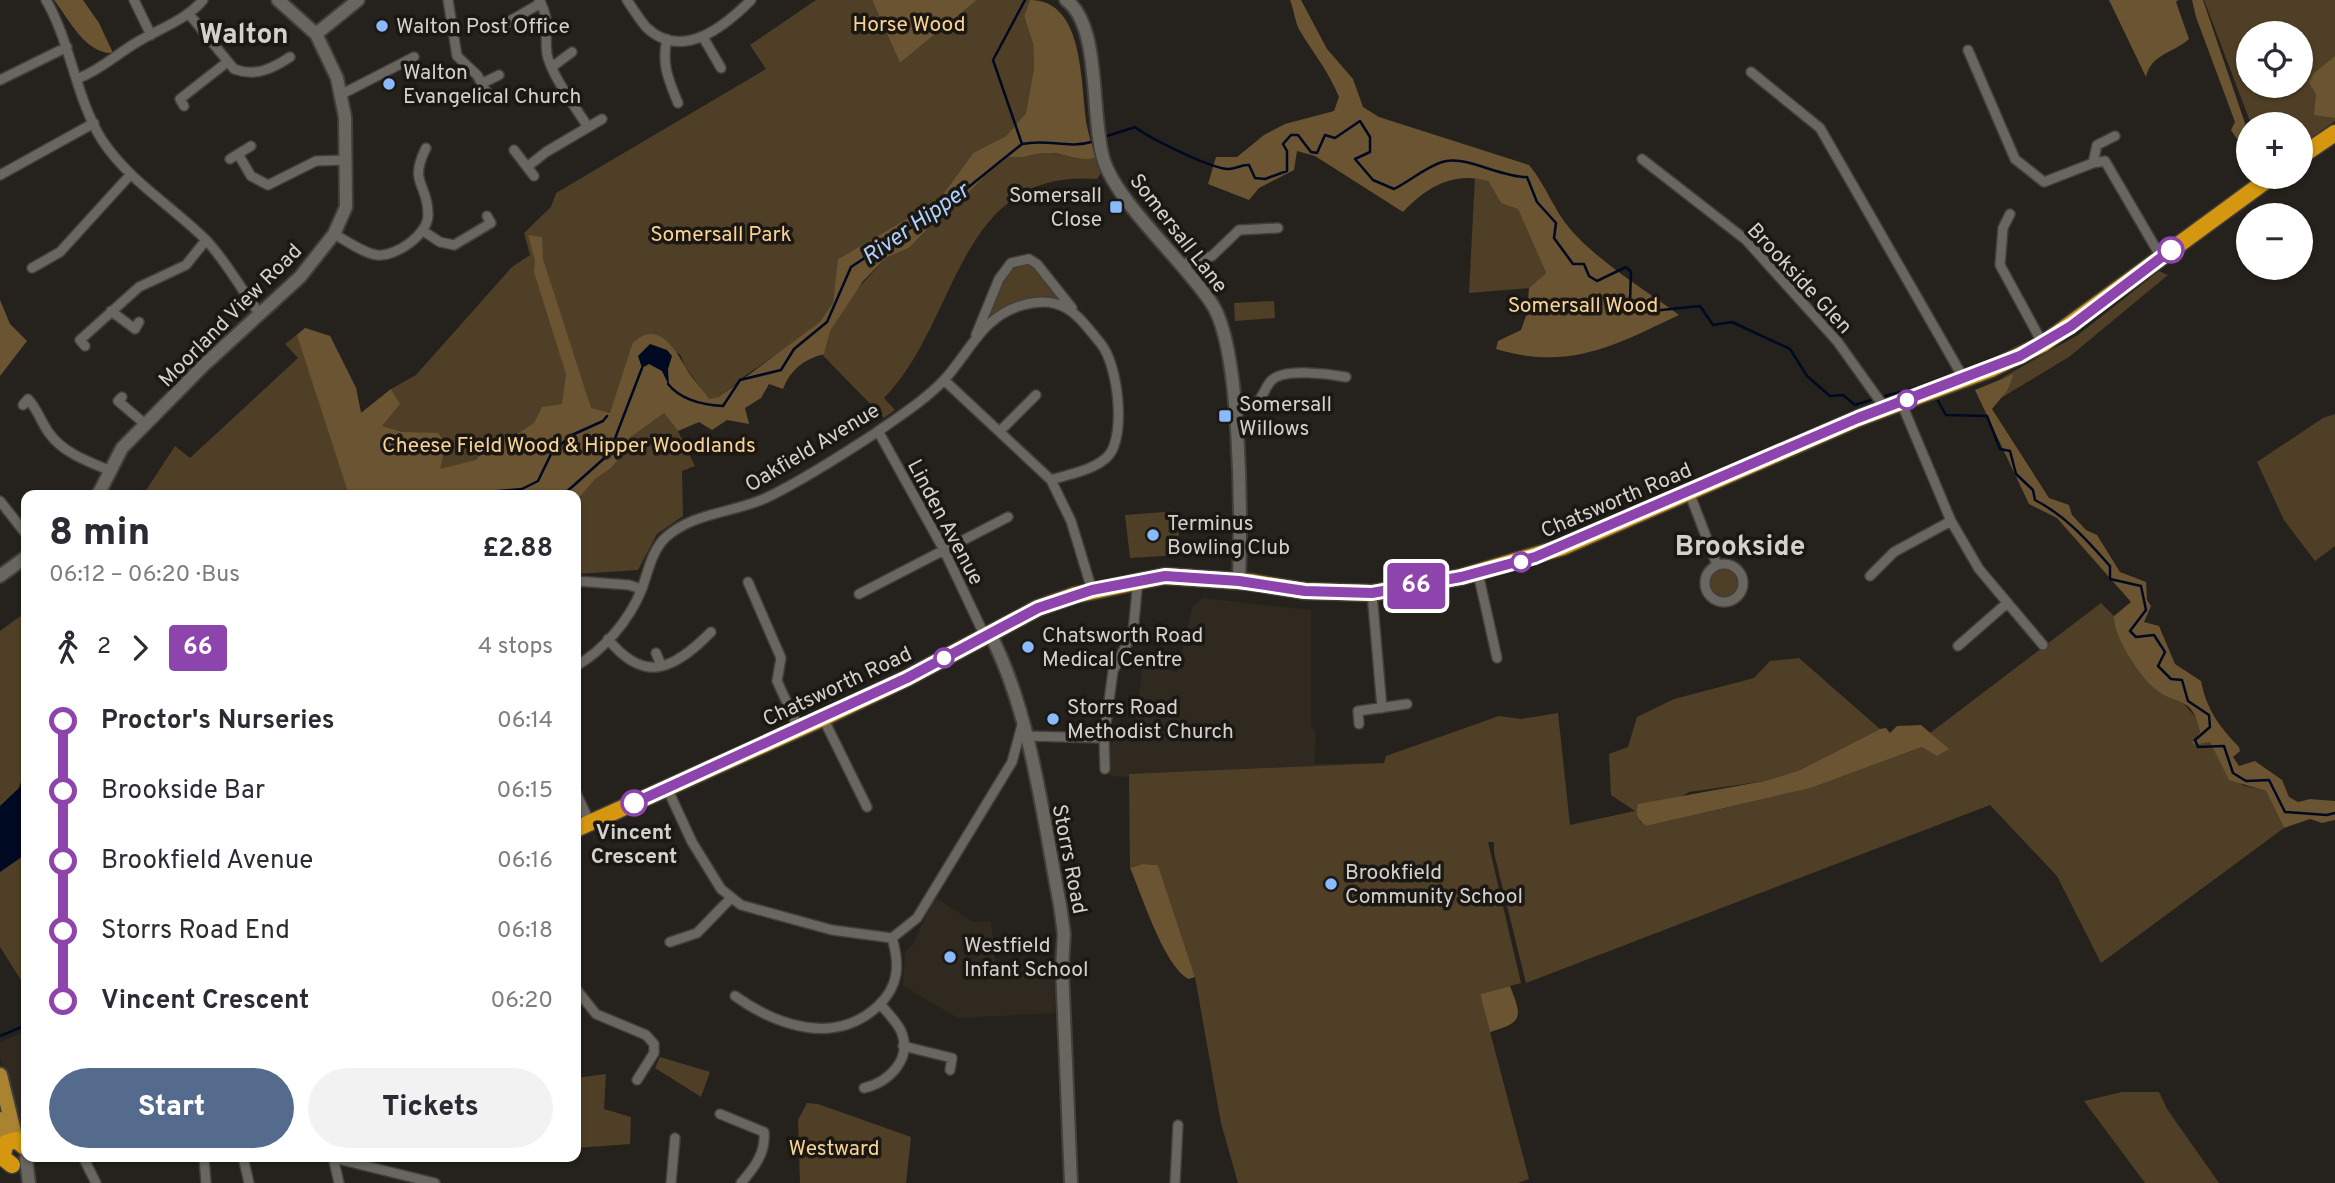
<!DOCTYPE html>
<meta charset="utf-8">
<style>
body{margin:0;font-family:Overpass,sans-serif;background:#f2f2f3;color:#2b2b33;height:100vh;display:flex;flex-direction:column;font-size:26px;white-space:nowrap}
*{box-sizing:border-box;margin:0}
p{font-size:23px;color:#7c7c81}
.icon{flex:none;width:38px;height:38px;fill:none;stroke:currentColor;stroke-width:2;stroke-linecap:round;stroke-linejoin:round}
.map{position:relative;flex:1;overflow:hidden}
.details{position:absolute;left:21px;top:490px;width:560px;height:672px;display:flex;flex-direction:column;background:#fff;border-radius:14px;box-shadow:0 2px 5px #0004}
.details>*{flex:none}
.badge{padding:0 14px;border-radius:5px;font-size:24px;line-height:46px}
.buttons{position:absolute;left:2236px;top:21px;display:grid;gap:14px}
.buttons a{display:grid;place-items:center;width:77px;height:77px;border-radius:50%;background:#fff;box-shadow:0 2px 5px #0004;font-size:35px}
.map>.badge{position:absolute;translate:-50% -50%;box-shadow:0 0 0 4px #fff}
.legs{display:flex;align-items:center;gap:10px;height:77px;padding:0 28px;font-size:23px}
.legs p{margin-inline-start:auto}
.summary{display:flex;align-items:center;justify-content:space-between;height:119px;padding:0 28px}
h1{font-size:38px;font-weight:800;line-height:52px}
.action{display:flex;gap:14px;margin-top:auto;padding:14px 28px}
.action a{flex:1;height:80px;border-radius:42px;background:#556b8d;color:#fff;font-size:28px;font-weight:800;line-height:80px;text-align:center}
.action a+a{background:#f2f2f3;color:#2b2b33}
ul{padding:0 28px;list-style:none}
li{display:flex;align-items:center;gap:24px;height:70px;font-size:26px}
li i{display:grid;place-items:center;width:10px;height:100%;margin:0 9px;background:currentColor}
li i::after{content:'';width:18px;height:18px;margin:-9px;border:5px solid;border-radius:50%;background:#fff}
li p{margin-inline-start:auto}
li:first-child i{background:linear-gradient(#0000 50%,currentColor 0)}
li:last-child i{background:linear-gradient(currentColor 50%,#0000 0)}
.map>svg:first-child{display:block}
.built{fill:#30291f}
.green{fill:#4f3f26;fill-rule:evenodd}
.forest{fill:#6a5431}
.water{fill:#000922}
.lines{fill:none;stroke-linecap:round;stroke-linejoin:round}
.stream{stroke:#000922;stroke-width:2.5}
.street-casing{stroke:#413e3b;stroke-width:12}
.secondary-casing{stroke:#413e3b;stroke-width:16}
.primary-casing{stroke:#413e3b;stroke-width:18}
.highway-casing{stroke:#413e3b;stroke-width:19}
.street{stroke:#69655f;stroke-width:9}
.secondary{stroke:#69655f;stroke-width:12}
.primary{stroke:#aa8330;stroke-width:14}
.highway{stroke:#d59710;stroke-width:16}
.line-1-casing{stroke:#fff;stroke-width:16}
.line-1{stroke:#8e44ad;stroke-width:10}
.poi-dot{fill:#88bafc;stroke:#1b1814;stroke-width:2.5}
.stop-1-dot{fill:#fff;stroke:#8e44ad;stroke-width:3.5}
.labels{text-anchor:middle;stroke-width:7;stroke-linejoin:round;paint-order:stroke}
.park-label{font-size:21px;fill:#f9d295;stroke:#1b1814}
.poi-label{font-size:21px;fill:#d3d1ce;stroke:#1b1814;text-anchor:start}
.street-label{font-size:21px;fill:#d3d1ce;stroke:#1b1814}
.stop-label{font-size:21px;font-weight:bold;fill:#d3d1ce;stroke:#1b1814}
.water-label{font-size:23px;font-style:italic;fill:#aed0fc;stroke:#1b1814}
.district-label{font-size:28px;font-weight:bold;fill:#d3d1ce;stroke:#1b1814}
</style>
<div class="map">
<svg width="2335" height="1183" viewBox="0 0 2335 1183">
<rect width="100%" height="100%" fill="#25221d"/>
<!-- built -->
<path class="built" d="M1203 598 1311 610V726L1316 732 1314 764 1384 763 1481 994 1518 1183H1238L1221 1123 1195 977 1142 864 1130 868 1129 777 1110 776 1108 735H1134L1143 664 1177 672 1192 607Z
M935 897 973 922 991 921 996 964 1053 963 1055 1013 958 1018 903 986 905 951 912 946Z
M26 1031V1134L20 1128 0 1056V1042Z"/>
<!-- green -->
<path class="green" d="M816 0H872L900 63 977 0H1030L1024 16 1033 44 1034 67 1026 113 1006 136 973 153 939 200 838 259 849 298 886 258 909 248 940 216 947 215 985 176 1009 157C1024 159 1036 152 1050 153 1068 155 1078 161 1096 158L1101 173 1097 179C956 168 960 321 884 398L895 410 884 418 804 336 743 377 720 397 709 400 685 366 680 354 632 344 610 414 664 413 678 431 695 466 682 471 683 516 657 534 638 570 576 574V495H143L175 446 190 458 298 358 285 344 305 328 330 336 356 388 361 413 391 389 416 375 512 267 530 255 524 233 551 207 556 193 766 69 750 45Z
M2204 0H2335V121L2301 145V124H2251ZM2249 33H2301V86H2249Z
M1475 177 1488 181 1501 203 1518 208 1546 273 1529 288 1469 293Z
M1027 263 1035 266 1063 300 1026 299 1003 309 985 323 982 321C992 301 1002 267 1027 263Z
M2159 271 2168 275 2069 357 2001 398 2014 375 2000 379 2078 335Z
M1274 301 1275 318 1235 321 1234 303Z
M2335 414V546L2315 561 2284 520 2257 462 2323 418Z
M1177 511 1180 555 1130 558 1125 515Z
M1709 583a15 15 0 1 1 30 0a15 15 0 1 1-30 0Z
M2101 603 2114 616V624L2198 720 2200 732 2192 741 2194 745 2210 742 2242 785 2266 791 2284 828 2101 963 2057 876 1990 805 1526 983 1494 853V842H1488L1521 983 1480 994 1529 1179 1518 1183H1238L1221 1123 1195 977 1158 865 1142 864 1130 868 1129 774 1384 763 1386 756 1499 716 1521 719 1558 713 1570 825 1635 811 1611 795 1609 754 1628 747 1637 717 1674 699 1754 678 1770 661 1799 658 1880 729 1800 770 1765 781 1689 792 1639 821 1646 826 1811 788 1922 747 1935 738 1930 733Z
M26 612V988L0 947V631Z
M660 1057 710 1072 701 1097 655 1068Z
M606 1074 604 1109 631 1117 630 1144 576 1148V1078Z
M2122 1092H2159L2167 1109 2219 1183H2145L2084 1101Z
M807 1103 818 1104 911 1137 906 1183H800L798 1120Z"/>
<!-- forest -->
<path class="forest" d="M54 0H83L99 23 113 53C85 54 69 19 54 0Z
M872 0H977L900 63Z
M1030 0C1086 0 1080 88 1087 126 1089 137 1093 148 1096 158 1073 162 1066 152 1047 153 1034 153 1024 159 1009 157L985 176 947 215 940 216 909 248 886 258 863 281 830 331 824 354C804 359 790 370 783 389L769 384 761 398 745 408 749 424 727 420 712 430 699 422 678 431 664 413 629 438 624 452 611 468 595 479 576 501V495H349L297 335 305 328 330 336 356 388 361 413 391 389 400 404 382 426 402 432 438 433 446 443 440 469 476 460 498 433 513 437 534 423 542 407 562 404 566 374 534 272 535 261 528 235 542 237 543 259 591 408 610 413 632 344C657 318 675 349 686 368 692 379 702 388 709 399L719 397 820 322 833 303 838 259 939 200 973 153 1006 136 1026 113 1034 67 1033 44 1024 16Z
M1290 0H1301L1327 49 1353 79 1363 107 1379 117 1529 165C1546 185 1554 211 1571 230 1600 263 1643 288 1679 315 1614 346 1568 371 1496 349L1498 341 1521 330 1527 313 1529 288 1546 273 1518 209 1501 203 1488 181C1453 171 1427 187 1403 212L1315 156 1297 151 1294 170 1259 188 1249 200 1208 184 1216 157H1237L1264 135 1285 124 1334 111 1339 97C1329 72 1314 54 1300 31 1295 23 1294 9 1290 0Z
M2109 0H2178L2176 2 2189 39C2172 54 2152 53 2146 77Z
M2192 0H2203L2249 135 2242 141 2237 139 2231 130 2235 122 2196 17Z
M2335 56V118L2314 115 2316 94 2309 83 2313 74Z
M0 300 10 324 27 341 0 376Z
M2014 374 2007 391 1992 409 2049 498 2069 505 2072 515 2086 530 2097 535 2120 572 2146 582 2147 600 2151 606 2144 622 2159 626 2175 664 2201 681C2206 708 2219 727 2239 747L2240 751 2233 757 2239 766 2255 761 2282 780 2289 797 2298 802 2310 799 2335 801V820L2322 823 2310 819 2284 828 2266 791 2229 780 2210 742 2194 745 2192 742 2200 732C2193 693 2174 707 2153 687 2139 675 2112 634 2114 616L2131 602 2057 518 2029 504 1975 390Z
M1921 725 1949 749 1937 756 1922 747 1811 788 1646 826C1638 820 1635 814 1638 804L1765 781 1800 770 1880 729 1886 728 1890 733 1897 726Z
M1142 864 1158 865 1195 977 1188 979C1163 964 1142 895 1130 868Z
M1510 986C1522 1017 1524 1022 1490 1032L1480 994Z"/>
<!-- water -->
<path class="water" d="M650 344 667 350 672 356 668 369 669 386 662 371 649 364 642 368 638 356Z
M26 768V854L0 872V806L19 788Z"/>
<g class="lines">
<!-- stream -->
<path class="stream" d="M1104 137 1135 127C1149 138 1208 167 1227 169 1235 170 1241 164 1249 165L1255 178 1265 179 1287 171V151L1283 144 1291 135H1298L1311 152 1317 153 1325 135 1335 138 1360 121 1370 137V152L1355 159 1373 180 1394 189C1410 181 1426 167 1442 162 1463 154 1502 178 1527 177L1537 202 1556 223 1554 238 1573 264H1584L1589 276 1597 281 1626 267 1631 272 1630 301H1641L1652 311 1700 306 1713 325 1732 322 1790 349 1807 376 1830 396 1843 395 1855 405 1871 400
M1022 144C1049 138 1067 150 1095 141
M668 384C681 400 703 405 723 406L740 380 781 370 794 349 827 322 851 267 950 202 1022 144 993 60 1025 0
M1885 396 1927 385
M1938 401 1946 415 1987 416 2000 449 2010 451 2016 474 2033 490 2035 500C2066 516 2087 540 2110 566V579L2141 586 2146 610 2130 631 2136 637 2154 635 2165 652 2158 666 2171 679 2182 680 2188 701 2209 715 2210 727 2195 740 2198 747 2224 746 2233 773 2246 781 2269 780 2285 812 2327 815 2335 813
M454 495 522 489 538 481 552 452 572 435 603 421 607 416
M563 495 609 454 642 368
M0 1036 26 1025"/>
<!-- street casing -->
<g class="street-casing">
<path id="street" d="M46 0C71 43 76 99 102 140 129 181 172 206 206 240 227 262 241 290 260 314
M134 0 151 35
M448 0 457 56 477 75 486 91
M539 0C551 19 544 33 547 54 551 75 576 108 588 127
M627 0C633 9 639 19 646 27 682 62 725 26 751 0
M189 14 234 69C255 77 272 69 290 57
M496 29 541 3
M703 37 721 68
M667 39C661 64 669 81 678 103
M1968 50 2015 159 2044 182 2093 163
M552 67 572 52
M1751 72 1820 128 1964 379
M79 78C102 69 118 53 139 41 161 28 186 20 203 0
M0 80 67 47
M483 83 499 75
M342 94 414 57
M184 106 180 99 226 63
M2115 136 2097 145 2093 163 2105 161 2161 257
M514 150 534 176
M238 154 251 176 268 185 316 161 347 160
M230 159 251 146
M1642 159 1746 240 1837 341 1885 408
M527 167 546 152 602 119
M0 175 94 123
M2010 214 2003 228 2000 265 2043 344
M423 231 440 242 454 245 491 223 487 216
M334 234C347 241 363 253 377 255 396 257 429 234 428 214 428 183 408 184 426 148
M1183 264 1212 256 1239 230 1278 228
M32 268 60 252 131 174
M111 311 135 329 139 322
M976 335 999 279 1011 263 1029 259 1037 264 1072 308
M85 346 80 340 139 287 186 265 206 240
M944 380 1051 480 1071 521 1092 590
M122 397 118 401 145 424
M1901 402 1951 521 1979 569 2043 645
M23 405 28 399C38 410 41 422 49 433 63 453 89 462 111 471
M1234 406 1256 403C1264 397 1265 386 1272 380 1285 368 1330 374 1346 377
M878 431 944 550 982 630
M1000 431 1036 395
M1689 492 1717 565
M0 501 26 534
M1705 583a19 19 0 1 1 38 0a19 19 0 1 1-38 0Z
M1478 573 1497 658
M1870 576 1894 552 1951 521
M576 581 629 585 641 589
M748 582 781 658 777 681 799 729
M1372 593 1382 708
M859 594 1008 517
M608 639C645 685 674 669 711 632
M1958 646 2006 604
M656 653 661 665
M576 666C604 650 629 620 641 591 648 573 651 552 665 538 693 512 735 513 768 497 805 479 842 455 877 432 900 416 925 400 944 380 970 352 982 316 1023 305 1064 293 1079 317 1101 344 1118 365 1126 434 1109 455 1096 470 1069 474 1051 480
M823 718 867 807
M1359 724 1358 711 1407 704
M1025 736 1104 738
M1105 769 1104 738 1113 671 1133 632 1138 580
M667 788 692 842 721 889 741 905 832 930 892 938 917 918 1012 762 1022 725
M576 793 590 823
M670 942 697 933 731 898
M576 989 596 1014 646 1035 654 1044V1053L637 1080
M735 996C777 1026 835 1046 878 1006 899 986 900 965 892 938
M903 1046 952 1058 950 1070
M864 1088C889 1082 913 1059 901 1031 896 1021 887 1012 880 1004
M720 1114 764 1132C766 1153 754 1168 741 1183
M83 1157 96 1183
M204 1157 206 1183
M243 1157 249 1183
M333 1157 339 1183
M334 1158 435 1183
M671 1183 675 1138
M1175 1183 1178 1125"/>
</g>
<!-- secondary casing -->
<g class="secondary-casing">
<path id="secondary" d="M1066 0C1102 26 1090 119 1104 161 1119 205 1184 261 1212 304 1242 350 1241 522 1239 581
M316 34 358 0
M98 495 122 448 205 364 300 277 334 234 346 207 345 117 337 78 316 34 278 0
M0 576 26 557
M990 634C1031 713 1043 818 1060 905L1064 934 1062 968 1071 1183
M26 1159 29 1183"/>
</g>
<!-- primary casing -->
<g class="primary-casing">
<path id="primary" d="M0 1075 16 1140
M0 1119 2 1150"/>
</g>
<!-- highway casing -->
<g class="highway-casing">
<path id="highway" d="M2301 156 2335 133
M576 829 823 718 907 678 1038 608 1075 595 1165 576 1250 582 1305 591 1372 593 1461 577 1563 547 1859 418 1991 369 2043 344 2271 177
M12 1165 2 1157 6 1143 16 1140 26 1148"/>
</g>
<!-- street -->
<use href="#street" class="street"/>
<!-- secondary -->
<use href="#secondary" class="secondary"/>
<!-- primary -->
<use href="#primary" class="primary"/>
<!-- highway -->
<use href="#highway" class="highway"/>
</g>
<g class="lines">
<!-- line-1 casing -->
<g class="line-1-casing">
<path id="line-1" d="M634 803 907 678 1038 608 1092 590 1165 576 1239 581 1305 591 1372 593 1461 577 1535 557 1858 418 2020 356 2071 326 2171 250"/>
</g>
<!-- line-1 -->
<use href="#line-1" class="line-1"/>
</g>
<!-- markers -->
<g class="poi-dot">
<circle cx="382" cy="26" r="7"/>
<circle cx="389" cy="84" r="7"/>
<rect x="1109" y="200" width="14" height="14" rx="3.5"/>
<rect x="1218" y="409" width="14" height="14" rx="3.5"/>
<circle cx="1153" cy="535" r="7"/>
<circle cx="1028" cy="647" r="7"/>
<circle cx="1053" cy="719" r="7"/>
<circle cx="1331" cy="884" r="7"/>
<circle cx="950" cy="957" r="7"/>
</g>
<g class="stop-1-dot">
<circle cx="2171" cy="250" r="12"/>
<circle cx="1907" cy="400" r="9"/>
<circle cx="1521" cy="562" r="9"/>
<circle cx="944" cy="658" r="9"/>
<circle cx="634" cy="803" r="12"/>
</g>
<g class="labels">
<!-- park labels -->
<g class="park-label">
<text x="909" y="31">Horse Wood</text>
<text x="721" y="241">Somersall Park</text>
<text x="1583" y="312">Somersall Wood</text>
<text x="569" y="452">Cheese Field Wood &amp; Hipper Woodlands</text>
<text x="834" y="1155">Westward</text>
</g>
<!-- poi labels -->
<g class="poi-label">
<text x="396" y="33">Walton Post Office</text>
<text x="403" y="79">Walton<tspan x="403" dy="24">Evangelical Church</tspan></text>
<text x="1102" y="202" text-anchor="end">Somersall<tspan x="1102" dy="24">Close</tspan></text>
<text x="1239" y="411">Somersall<tspan x="1239" dy="24">Willows</tspan></text>
<text x="1167" y="530">Terminus<tspan x="1167" dy="24">Bowling Club</tspan></text>
<text x="1042" y="642">Chatsworth Road<tspan x="1042" dy="24">Medical Centre</tspan></text>
<text x="1067" y="714">Storrs Road<tspan x="1067" dy="24">Methodist Church</tspan></text>
<text x="1345" y="879">Brookfield<tspan x="1345" dy="24">Community School</tspan></text>
<text x="964" y="952">Westfield<tspan x="964" dy="24">Infant School</tspan></text>
</g>
<!-- street labels -->
<g class="street-label">
<text transform="translate(1179 233) rotate(52)" y="7">Somersall Lane</text>
<text transform="translate(1800 278) rotate(47)" y="7">Brookside Glen</text>
<text transform="translate(230 315) rotate(-45)" y="7">Moorland View Road</text>
<text transform="translate(812 447) rotate(-31)" y="7">Oakfield Avenue</text>
<text transform="translate(1616 500) rotate(-23)" y="7">Chatsworth Road</text>
<text transform="translate(946 522) rotate(62)" y="7">Linden Avenue</text>
<text transform="translate(837 686) rotate(-25)" y="7">Chatsworth Road</text>
<text transform="translate(1070 859) rotate(79)" y="7">Storrs Road</text>
</g>
<!-- stop labels -->
<g class="stop-label">
<text x="634" y="839">Vincent<tspan x="634" dy="24">Crescent</tspan></text>
</g>
<!-- water labels -->
<g class="water-label">
<text transform="translate(915 223) rotate(-35)" y="8">River Hipper</text>
</g>
<!-- district labels -->
<g class="district-label">
<text x="244" y="43">Walton</text>
<text x="1740" y="555">Brookside</text>
</g>
</g>
</svg>
<div class="buttons">
<a><svg class="icon" aria-label="locate" viewBox="0 0 24 24"><circle cx="12" cy="12" r="6"/><path d="M12 2v4M12 18v4M2 12h4M18 12h4"/></svg></a>
<a>+</a>
<a>−</a>
</div>
<b class="badge" style="left:1416px;top:586px;background:#8e44ad;color:#fff">66</b>
<section class="details">
<div class="summary"><div><h1>8 min</h1><p>06:12 – 06:20 · Bus</p></div><b>£2.88</b></div>
<div class="legs"><svg class="icon" aria-label="walk" viewBox="0 0 24 24"><circle cx="13" cy="4" r="2"/><path d="M13 8l-2 6 4 7M11 14l-3 7M7 12l3-4h3l4 4"/></svg>2<svg class="icon" aria-label="forward" viewBox="0 0 24 24"><path d="M9 5l7 7-7 7"/></svg><b class="badge" style="background:#8e44ad;color:#fff">66</b><p>4 stops</p></div>
<ul>
<li><i style="color:#8e44ad"></i><b>Proctor's Nurseries</b><p>06:14</p></li>
<li><i style="color:#8e44ad"></i><span>Brookside Bar</span><p>06:15</p></li>
<li><i style="color:#8e44ad"></i><span>Brookfield Avenue</span><p>06:16</p></li>
<li><i style="color:#8e44ad"></i><span>Storrs Road End</span><p>06:18</p></li>
<li><i style="color:#8e44ad"></i><b>Vincent Crescent</b><p>06:20</p></li>
</ul>
<div class="action"><a>Start</a><a>Tickets</a></div>
</section>
</div>
